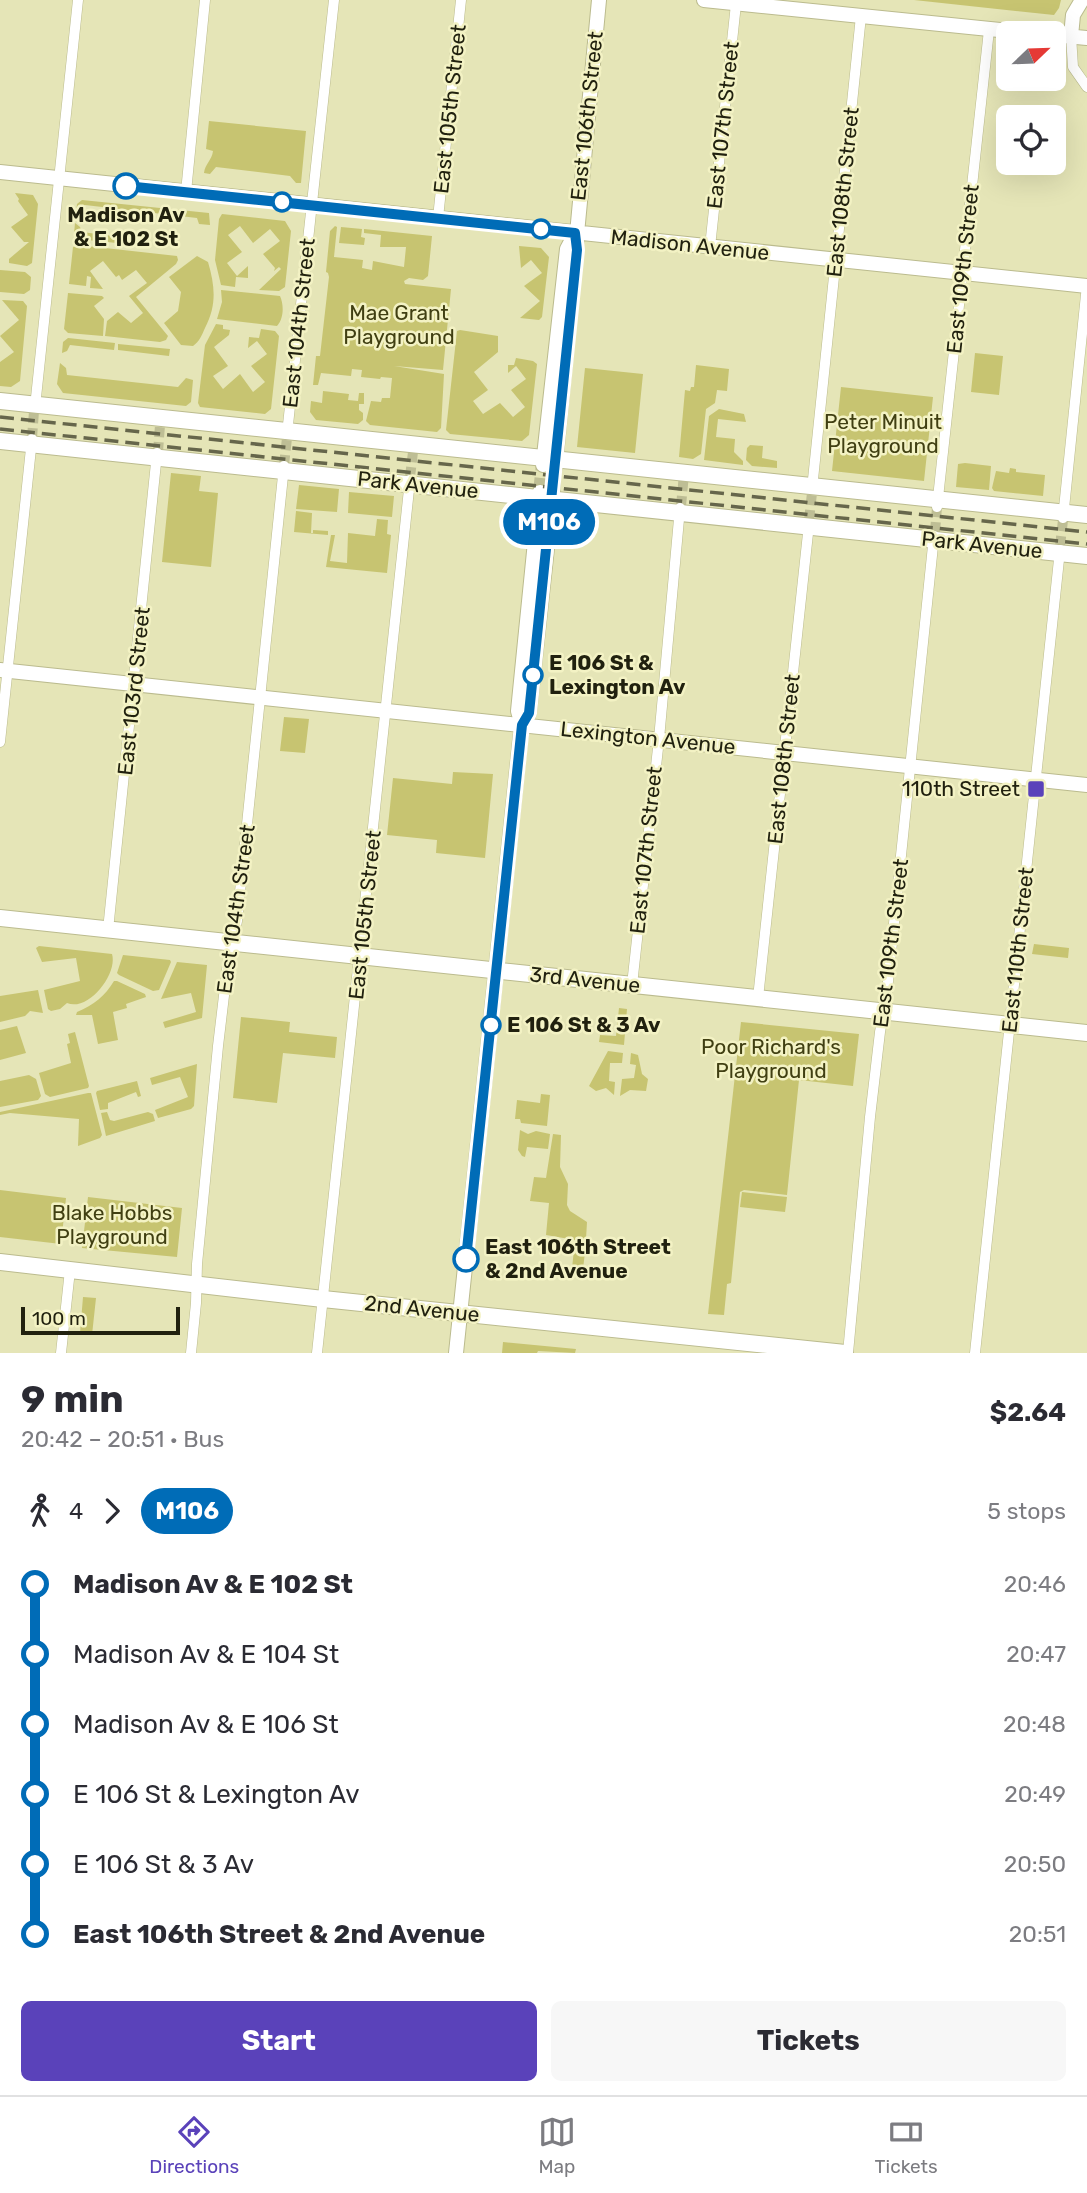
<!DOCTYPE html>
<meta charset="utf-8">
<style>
body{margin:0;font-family:Rubik,sans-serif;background:#f7f7f7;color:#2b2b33;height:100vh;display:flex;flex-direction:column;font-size:26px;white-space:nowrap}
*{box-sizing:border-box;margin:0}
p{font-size:23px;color:#7c7c81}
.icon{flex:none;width:38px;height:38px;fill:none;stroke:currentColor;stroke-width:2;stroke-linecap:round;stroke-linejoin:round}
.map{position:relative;height:1353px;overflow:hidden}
.panel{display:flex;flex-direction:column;background:#fff;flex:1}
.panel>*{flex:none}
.badge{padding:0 14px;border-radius:23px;font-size:24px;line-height:46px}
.needle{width:46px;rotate:67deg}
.controls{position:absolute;left:996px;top:21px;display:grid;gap:14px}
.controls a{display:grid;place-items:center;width:70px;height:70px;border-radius:10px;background:#fff;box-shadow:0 7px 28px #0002;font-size:35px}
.scale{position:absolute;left:21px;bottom:18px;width:159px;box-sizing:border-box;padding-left:7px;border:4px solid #21210f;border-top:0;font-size:19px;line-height:24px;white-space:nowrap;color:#21210f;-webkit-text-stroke:5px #f3f2c4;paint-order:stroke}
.map>.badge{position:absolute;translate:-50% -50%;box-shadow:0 0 0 4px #fff}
.legs{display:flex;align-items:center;gap:10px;height:77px;padding:0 21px;font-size:23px}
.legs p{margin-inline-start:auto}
.headline{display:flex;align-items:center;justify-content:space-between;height:119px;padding:0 21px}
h1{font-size:38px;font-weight:700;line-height:52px}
.primary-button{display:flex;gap:14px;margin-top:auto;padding:14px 21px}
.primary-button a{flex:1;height:80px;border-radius:10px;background:#5a42ba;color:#fff;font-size:28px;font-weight:700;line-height:80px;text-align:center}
.primary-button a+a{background:#f7f7f7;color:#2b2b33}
ul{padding:0 21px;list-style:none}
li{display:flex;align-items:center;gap:24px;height:70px;font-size:26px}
li i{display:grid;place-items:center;width:10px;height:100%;margin:0 9px;background:currentColor}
li i::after{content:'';width:18px;height:18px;margin:-9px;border:5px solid;border-radius:50%;background:#fff}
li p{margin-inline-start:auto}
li:first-child i{background:linear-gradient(#0000 50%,currentColor 0)}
li:last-child i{background:linear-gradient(currentColor 50%,#0000 0)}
.tab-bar{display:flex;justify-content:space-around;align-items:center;height:98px;border-top:2px solid #e1e1e2;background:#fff;font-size:19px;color:#7c7c81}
.tab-bar a{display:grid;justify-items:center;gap:4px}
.tab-bar .active{color:#5a42ba}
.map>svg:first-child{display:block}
.green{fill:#c7c471}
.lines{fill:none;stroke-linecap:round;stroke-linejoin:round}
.street-tunnel{stroke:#bebe95;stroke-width:10;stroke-dasharray:10 5;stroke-linecap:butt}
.secondary-tunnel{stroke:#bebe95;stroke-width:14;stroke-dasharray:14 7;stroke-linecap:butt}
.street-casing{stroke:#bbbb8e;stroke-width:11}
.secondary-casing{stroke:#bbbb8e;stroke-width:16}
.primary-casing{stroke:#bbbb8e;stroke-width:18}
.street{stroke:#fff;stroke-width:10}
.secondary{stroke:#fff;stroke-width:14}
.primary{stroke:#fff;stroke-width:16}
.rail{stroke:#66664b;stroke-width:3.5;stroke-dasharray:14 7;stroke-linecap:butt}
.line-1-casing{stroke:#fff;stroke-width:16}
.line-1{stroke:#006cb7;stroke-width:10}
.stop-1-dot{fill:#fff;stroke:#006cb7;stroke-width:3.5}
.poi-dot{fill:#5a42ba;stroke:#f3f2c4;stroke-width:2.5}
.labels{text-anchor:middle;stroke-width:5;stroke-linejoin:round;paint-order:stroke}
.street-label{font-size:21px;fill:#21210f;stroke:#f3f2c4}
.stop-label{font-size:21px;font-weight:bold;fill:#21210f;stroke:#f3f2c4;text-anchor:start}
.park-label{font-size:21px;fill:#403f12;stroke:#f3f2c4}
.poi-label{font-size:21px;fill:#21210f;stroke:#f3f2c4;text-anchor:end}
</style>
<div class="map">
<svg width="1087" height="1353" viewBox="0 0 1087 1353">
<rect width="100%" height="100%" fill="#e5e5b7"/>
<!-- green -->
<path class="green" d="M914 0H1061L1059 8 1054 15Z
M209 121 306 131 301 183H296L290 176 216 167 210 174 204 173C205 164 212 160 213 151L206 149Z
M15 193 33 195 38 204 32 263 27 266 9 263V259L29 242H24L11 227 28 215 18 201 19 199Z
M82 200 209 213 210 225 199 224 197 218 85 205 82 211 76 213 77 204Z
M222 214 285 221 291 231 285 287 279 291 259 290 281 269 279 267 274 271 275 268 263 254 280 241 270 229 253 243 240 226 228 235 242 252 227 263 237 276 248 266V278L236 277 235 287 221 285 215 260 219 219Z
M75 223 80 227 82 232 128 238 127 244 77 239 74 234Z
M335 226 337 227 334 257 363 260 362 268 372 270 373 261 404 267 406 247H380L381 235 364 233V229L432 236 428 276 423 280 409 278 404 281 405 284 451 289 443 370 394 366 444 374 441 428 437 432 370 425 366 421 371 401 381 402 382 398H390L392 378 381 377 380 379 361 377 362 370 352 369 351 376 321 373 318 385H313L316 356H320L329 277 328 273 326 272 330 231Z
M341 227 362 229 361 237 365 238 364 245 339 243Z
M78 245 177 256 178 260 176 264 136 297 168 336 166 340 160 342 105 336 107 321 118 312 131 323 143 313 129 296 147 283 136 270 122 280 119 275 116 277 103 261 90 271 103 289 90 288 91 277 87 276 86 286 69 284 73 247Z
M519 246 541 248 549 257 542 317 539 320 520 318 540 301 524 286 542 273 531 260 521 268Z
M197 256 208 262C215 286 217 305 205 328 202 335 199 342 193 346L181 345 164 323 178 311 181 292 169 277Z
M0 270 25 272 31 277 30 290 24 294 0 292Z
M221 290 280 296C284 305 284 318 277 326L217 319 222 302Z
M68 293 102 296 104 298 94 306 104 319 103 336 68 333 64 329Z
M2 300 23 301 27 306 20 381 11 387 0 386V362L14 352 0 336 19 320Z
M216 324 223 325V329L230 330 229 335 214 347 228 366 213 376 223 389 240 374 253 392 265 382 251 366 267 354 257 341 248 348 249 337 259 338 261 329 275 331 279 336 271 409 265 414 200 407 198 403 205 345Z
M460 330 498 336V352L474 372 488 390 473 401 483 414 500 403 513 417 525 407 511 390 526 379 516 366 508 373V365H514L516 358 533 361 537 364 529 435 522 441 450 434 446 430 457 331Z
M68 338 115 343 114 350 70 345 67 351 62 353 63 342Z
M118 344 170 349 169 356 118 350Z
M975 353 1003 356 999 395 971 392Z
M60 363 66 368 67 375 178 387 186 378 193 380 191 402 186 406 63 393 57 384Z
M696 365 729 369 727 391 717 390 715 403 706 409 701 454 693 459 679 457 685 390 690 391 691 387H694Z
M585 368 643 374 635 453 577 447Z
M841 387 933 397 924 481 832 471Z
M323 391 349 394 348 400 358 401 359 393H364V404H359V410L363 413V420L358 424 316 420 310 412 311 401 322 403Z
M719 409 744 414 746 422 718 419 716 437 735 439 734 452 743 461V465L704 460 709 416Z
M750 445 763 446 762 458 777 461V468L752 466 746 460 747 448Z
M965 463 991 466 989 490 956 487 958 464Z
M1010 468 1016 469V472L1045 475 1043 496 994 491 992 488 996 471 1009 473Z
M171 473 201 476 199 491 218 493 211 567 162 562Z
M299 485 339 489 337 512 296 509Z
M349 492 394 496 392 517 348 513Z
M296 511 312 513 311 533H313V530L328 531V535L294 532Z
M377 519 388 520 387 534 391 535 387 573 326 567 331 535H335L330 561 347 563 348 533 375 536Z
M284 717 309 719 305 753 280 751Z
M453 772 493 774 485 858 436 853 437 840 387 835 393 778 452 784Z
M1034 944 1069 948 1068 958 1032 954Z
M39 946 112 954C118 974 88 1012 67 1003L60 1009 51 1011 48 1009 44 990 80 981 76 958 42 962 36 948Z
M123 955 170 960 171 962 159 990 153 991 119 975 117 973Z
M177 962 207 965 202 1018 165 1028 163 1022 196 1012 191 993 161 999Z
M114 981H117L145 994 146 997 126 1004 127 1008 113 1012 118 1040 98 1044 92 1015H76L77 1012C94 1005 105 996 114 981Z
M38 990 43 1013 30 1011 25 1016 0 1022V996Z
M619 1008 627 1009 624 1045 599 1042 600 1035 616 1036Z
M241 1017 290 1022 289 1032 337 1037 335 1058 283 1053 277 1103 233 1098Z
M741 1022 859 1034 853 1086 799 1080 787 1195 744 1190 740 1192 731 1283 727 1284 724 1315 708 1314Z
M17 1026 26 1053 0 1060V1030Z
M75 1032 89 1086 88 1088 50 1097 45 1094 39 1073 71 1063 67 1044 70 1043 68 1034Z
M608 1051 623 1053 622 1063H610L609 1081 615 1082 614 1095 606 1088 596 1091 589 1086Z
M631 1053 638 1055 642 1074 648 1079 646 1091 630 1090 620 1096 622 1079 634 1078 636 1065 630 1064Z
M197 1064 194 1106 191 1109 158 1118 155 1110 188 1097 180 1077 152 1085 150 1078Z
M29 1075 36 1079 41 1096 38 1100 0 1107V1081Z
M137 1081 141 1096 138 1097 136 1092 108 1103V1109L100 1110 96 1093 97 1091Z
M88 1093H91L102 1135 100 1138 78 1146 79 1119 10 1113 0 1115V1112Z
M541 1094 550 1095 547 1126 521 1123 520 1119H515L517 1100 540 1103Z
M107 1112 110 1120 114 1121 148 1112 153 1114 155 1121 106 1136 101 1113Z
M520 1130 528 1134 536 1131 550 1134 548 1149 527 1147 525 1157 522 1156 518 1150Z
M553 1134 561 1135 560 1167 568 1184 567 1205 570 1211 587 1222 586 1239 576 1237 575 1240 546 1235 549 1203 530 1201 534 1177 546 1178Z
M0 1190 66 1198 61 1244 0 1237Z
M742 1192 787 1197 785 1212 740 1207Z
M88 1197 182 1208 177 1257 82 1248Z
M575 1241H585L586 1244 583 1269 572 1268Z
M83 1297 96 1298 92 1335 80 1333Z
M503 1342 576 1349 575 1353 538 1351 537 1353H502Z"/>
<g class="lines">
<!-- street-tunnel -->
<path class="street-tunnel" d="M32 438 34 411
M158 452 160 425
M284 465 287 438
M410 477 413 452
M681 506 684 474
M809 520 812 493
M935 532 937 507
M1060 546 1063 520"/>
<!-- secondary-tunnel -->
<path class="secondary-tunnel" d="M540 492 543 465
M553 493 555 467"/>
<!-- street casing -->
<g class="street-casing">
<path id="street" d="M1071 36 1073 67 1087 87
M186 192 205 0
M438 218 461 0
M710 247 736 4
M35 407 78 0
M287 434 334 0
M812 489 861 16
M937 507 989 30
M1063 518 1087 285
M0 742 32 439
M108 930 157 453
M632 985 659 739 680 508
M758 998 809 524
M61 1353 70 1270
M191 1353 196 1303 197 1264 218 1046 228 962 237 921 284 466
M317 1353 410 480
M848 1353 870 1117 880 1032 887 991 934 536
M975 1353 1060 550"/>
</g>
<!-- secondary casing -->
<g class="secondary-casing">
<path id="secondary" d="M704 0 1029 33
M1054 35 1087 38
M1071 36 1073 15 1082 0
M0 172 1087 286
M543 465 567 249 575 234
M555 467 599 0
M0 670 1087 785
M522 725 518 711 540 492
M456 1353 520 740 522 725 529 713 553 493"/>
</g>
<!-- primary casing -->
<g class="primary-casing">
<path id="primary" d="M0 401 1087 515
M0 441 1087 556
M0 918 1087 1033
M0 1262 323 1299 845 1353"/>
</g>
<!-- street -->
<use href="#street" class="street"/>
<!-- secondary -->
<use href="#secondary" class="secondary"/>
<!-- primary -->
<use href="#primary" class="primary"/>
<!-- rail -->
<path class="rail" d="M0 417 1087 532
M0 429 1087 544"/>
</g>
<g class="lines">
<!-- line-1 casing -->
<g class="line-1-casing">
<path id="line-1" d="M126 186 575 233 577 250 529 713 522 725 466 1259"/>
</g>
<!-- line-1 -->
<use href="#line-1" class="line-1"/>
</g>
<!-- markers -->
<g class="stop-1-dot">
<circle cx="126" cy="186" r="12"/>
<circle cx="282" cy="202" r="9"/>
<circle cx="541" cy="229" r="9"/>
<circle cx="533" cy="675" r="9"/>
<circle cx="491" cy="1025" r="9"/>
<circle cx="466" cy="1259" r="12"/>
</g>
<rect class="poi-dot" x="1027" y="780" width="18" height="18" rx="3.5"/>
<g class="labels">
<!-- street labels -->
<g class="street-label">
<text transform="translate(450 109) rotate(-84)" y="7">East 105th Street</text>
<text transform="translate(587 116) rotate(-84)" y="7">East 106th Street</text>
<text transform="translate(723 125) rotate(-84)" y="7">East 107th Street</text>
<text transform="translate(843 192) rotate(-84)" y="7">East 108th Street</text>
<text transform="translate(690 245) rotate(6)" y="7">Madison Avenue</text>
<text transform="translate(963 269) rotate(-84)" y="7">East 109th Street</text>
<text transform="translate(299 323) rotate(-84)" y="7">East 104th Street</text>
<text transform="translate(418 485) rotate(6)" y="7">Park Avenue</text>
<text transform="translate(982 545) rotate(6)" y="7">Park Avenue</text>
<text transform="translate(134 691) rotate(-84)" y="7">East 103rd Street</text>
<text transform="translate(648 738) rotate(6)" y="7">Lexington Avenue</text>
<text transform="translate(784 759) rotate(-84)" y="7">East 108th Street</text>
<text transform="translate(646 850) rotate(-84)" y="7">East 107th Street</text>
<text transform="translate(236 909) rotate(-82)" y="7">East 104th Street</text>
<text transform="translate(365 915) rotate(-84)" y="7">East 105th Street</text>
<text transform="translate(891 943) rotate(-83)" y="7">East 109th Street</text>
<text transform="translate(1018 950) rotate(-84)" y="7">East 110th Street</text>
<text transform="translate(585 980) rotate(6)" y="7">3rd Avenue</text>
<text transform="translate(422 1309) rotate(6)" y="7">2nd Avenue</text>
</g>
<!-- stop labels -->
<g class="stop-label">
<text x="126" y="222" text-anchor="middle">Madison Av<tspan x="126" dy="24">&amp; E 102 St</tspan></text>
<text x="549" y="670">E 106 St &amp;<tspan x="549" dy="24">Lexington Av</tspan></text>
<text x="507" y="1032">E 106 St &amp; 3 Av</text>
<text x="485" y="1254">East 106th Street<tspan x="485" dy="24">&amp; 2nd Avenue</tspan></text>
</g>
<!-- park labels -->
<g class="park-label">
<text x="399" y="320">Mae Grant<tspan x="399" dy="24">Playground</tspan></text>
<text x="883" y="429">Peter Minuit<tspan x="883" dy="24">Playground</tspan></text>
<text x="771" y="1054">Poor Richard's<tspan x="771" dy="24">Playground</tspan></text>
<text x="112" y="1220">Blake Hobbs<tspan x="112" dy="24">Playground</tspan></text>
</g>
<!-- poi labels -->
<g class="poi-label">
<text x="1020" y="796">110th Street</text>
</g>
</g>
</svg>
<div class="controls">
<a><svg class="needle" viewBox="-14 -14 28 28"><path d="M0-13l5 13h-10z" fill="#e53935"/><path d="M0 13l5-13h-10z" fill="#7c7c81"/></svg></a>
<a><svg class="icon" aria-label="locate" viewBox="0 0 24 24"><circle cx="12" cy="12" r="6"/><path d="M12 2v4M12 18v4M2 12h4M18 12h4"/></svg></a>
</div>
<div class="scale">100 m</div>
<b class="badge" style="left:549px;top:522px;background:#006cb7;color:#fff">M106</b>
</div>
<section class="panel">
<div class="headline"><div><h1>9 min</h1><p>20:42 – 20:51 · Bus</p></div><b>$2.64</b></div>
<div class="legs"><svg class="icon" aria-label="walk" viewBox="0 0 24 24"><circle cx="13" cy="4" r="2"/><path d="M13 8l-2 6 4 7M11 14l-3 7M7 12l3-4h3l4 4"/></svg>4<svg class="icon" aria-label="forward" viewBox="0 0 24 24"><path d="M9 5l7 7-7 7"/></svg><b class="badge" style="background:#006cb7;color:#fff">M106</b><p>5 stops</p></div>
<ul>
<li><i style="color:#006cb7"></i><b>Madison Av &amp; E 102 St</b><p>20:46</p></li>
<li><i style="color:#006cb7"></i><span>Madison Av &amp; E 104 St</span><p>20:47</p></li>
<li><i style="color:#006cb7"></i><span>Madison Av &amp; E 106 St</span><p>20:48</p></li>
<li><i style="color:#006cb7"></i><span>E 106 St &amp; Lexington Av</span><p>20:49</p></li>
<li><i style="color:#006cb7"></i><span>E 106 St &amp; 3 Av</span><p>20:50</p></li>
<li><i style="color:#006cb7"></i><b>East 106th Street &amp; 2nd Avenue</b><p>20:51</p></li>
</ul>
<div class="primary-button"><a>Start</a><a>Tickets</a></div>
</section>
<nav class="tab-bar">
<a class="active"><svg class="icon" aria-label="directions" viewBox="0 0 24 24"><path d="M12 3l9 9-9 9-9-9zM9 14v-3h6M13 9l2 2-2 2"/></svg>Directions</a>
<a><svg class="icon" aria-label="map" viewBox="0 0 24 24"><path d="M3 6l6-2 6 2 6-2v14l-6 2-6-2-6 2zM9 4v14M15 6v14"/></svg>Map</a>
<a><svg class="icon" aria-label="tickets" viewBox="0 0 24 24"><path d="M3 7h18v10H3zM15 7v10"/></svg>Tickets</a>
</nav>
